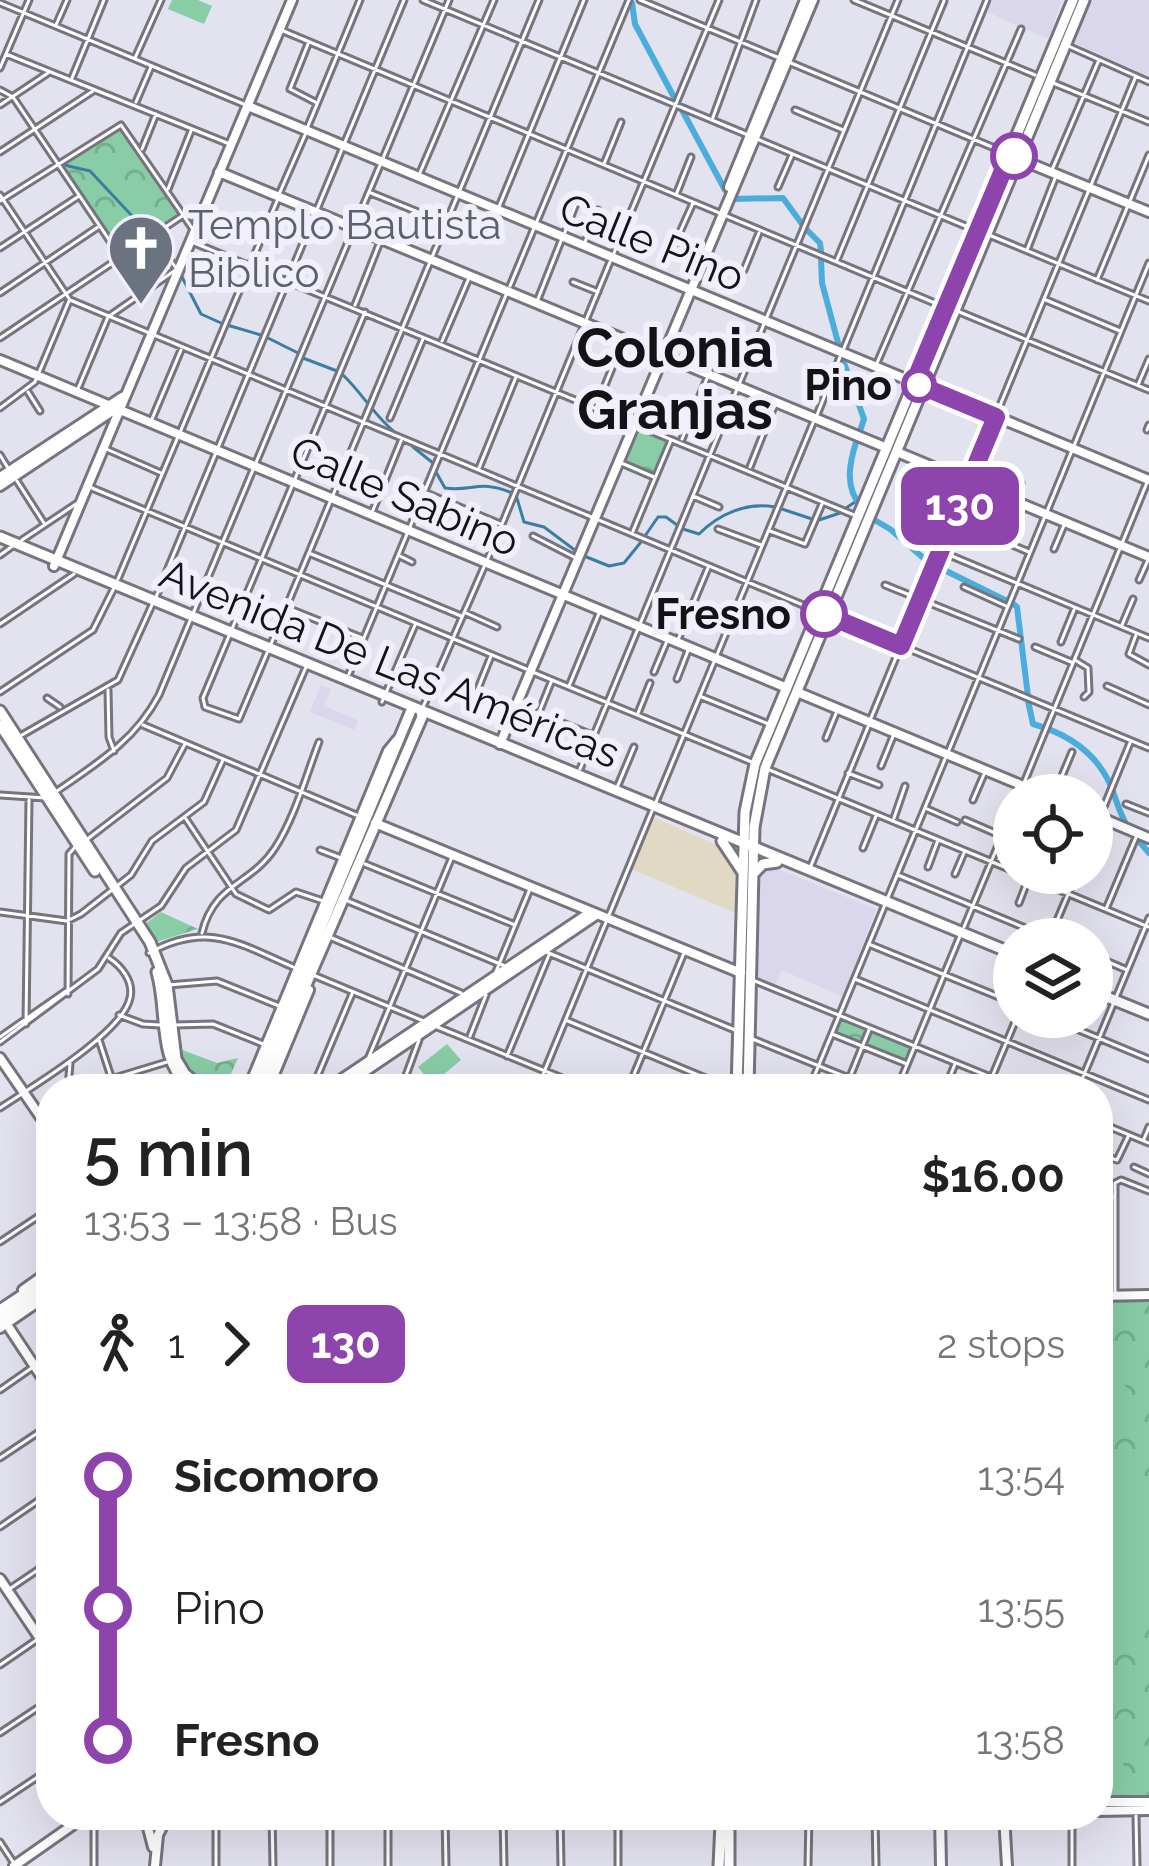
<!DOCTYPE html>
<meta charset="utf-8">
<style>
body{margin:0;font-family:Raleway,sans-serif;background:#f6f6f6;color:#222;height:100vh;display:flex;flex-direction:column;font-size:45px;white-space:nowrap}
*{box-sizing:border-box;margin:0}
p{font-size:39px;color:#767676}
.icon{flex:none;width:66px;height:66px;fill:none;stroke:currentColor;stroke-width:2;stroke-linecap:round;stroke-linejoin:round}
.map{position:relative;flex:1;overflow:hidden}
.drawer{position:absolute;left:36px;top:1074px;width:1077px;height:756px;display:flex;flex-direction:column;background:#fff;border-radius:48px;box-shadow:0 12px 48px #0002}
.drawer>*{flex:none}
.badge{padding:0 24px;border-radius:18px;font-size:42px;line-height:78px}
.controls{position:absolute;left:993px;top:774px;display:grid;gap:24px}
.controls a{display:grid;place-items:center;width:120px;height:120px;border-radius:50%;background:#fff;box-shadow:0 12px 48px #0002;font-size:60px}
.map>.badge{position:absolute;translate:-50% -50%;box-shadow:0 0 0 6px #fff}
.legs{display:flex;align-items:center;gap:18px;height:132px;padding:0 48px;font-size:39px}
.legs p{margin-inline-start:auto}
.overview{display:flex;align-items:center;justify-content:space-between;height:204px;padding:0 48px}
h1{font-size:66px;font-weight:600;line-height:90px}
ul{padding:0 48px;list-style:none}
li{display:flex;align-items:center;gap:42px;height:132px;font-size:45px}
li i{display:grid;place-items:center;width:18px;height:100%;margin:0 15px;background:currentColor}
li i::after{content:'';width:30px;height:30px;margin:-15px;border:9px solid;border-radius:50%;background:#fff}
li p{margin-inline-start:auto}
li:first-child i{background:linear-gradient(#0000 50%,currentColor 0)}
li:last-child i{background:linear-gradient(currentColor 50%,#0000 0)}
.map>svg:first-child{display:block}
.commercial{fill:#dad6ec}
.medical{fill:#e1d9c4}
.park{fill:url(#park-crowns)}
.garden{fill:#88cda6}
.lines{fill:none;stroke-linecap:round;stroke-linejoin:round}
.stream{stroke:#3a7fa0;stroke-width:3}
.canal{stroke:#4baddb;stroke-width:6}
.street-casing{stroke:#76747f;stroke-width:9}
.secondary-casing{stroke:#76747f;stroke-width:14}
.primary-casing{stroke:#76747f;stroke-width:15}
.street{stroke:#fff;stroke-width:3}
.secondary{stroke:#fff;stroke-width:8}
.primary{stroke:#fff;stroke-width:9}
.line-1-casing{stroke:#fff;stroke-width:27}
.line-1{stroke:#8e44ad;stroke-width:18}
.stop-1-dot{fill:#fff;stroke:#8e44ad;stroke-width:6}
.labels{text-anchor:middle;stroke-width:12;stroke-linejoin:round;paint-order:stroke}
.worship-label{font-size:42px;fill:#5b616d;stroke:#f1effc;text-anchor:start}
.street-label{font-size:42px;fill:#131317;stroke:#f1effc}
.stop-label{font-size:42px;font-weight:bold;fill:#131317;stroke:#f1effc;text-anchor:end}
.district-label{font-size:54px;font-weight:bold;fill:#131317;stroke:#f1effc}
</style>
<div class="map">
<svg width="1149" height="1866" viewBox="0 0 1149 1866">
<defs>
<pattern id="park-crowns" width="20" height="18" patternUnits="userSpaceOnUse" patternTransform="scale(3)"><rect width="20" height="18" fill="#88cda6"/><path d="M2 6a3 3 0 1 1 6 0M12 15a3 3 0 1 1 6 0" fill="none" stroke="#74af8e"/></pattern>
</defs>
<rect width="100%" height="100%" fill="#e3e2ef"/>
<!-- commercial -->
<path class="commercial" d="M993 0H1061L1049 39 987 12Z
M1092 0H1149V76L1074 43Z
M321 685 331 689 324 706 358 720 354 730 310 712Z
M770 866 876 909 843 997 782 970 774 987 753 978 757 876Z"/>
<!-- medical -->
<path class="medical" d="M653 817 723 848 739 874 738 914 631 869Z"/>
<!-- park -->
<path class="park" d="M119 128 177 214 121 253 66 171 68 160Z
M634 426 669 440 654 475 620 460Z
M161 912 198 929 156 942 145 924Z
M838 1015 915 1045 907 1064 831 1034Z
M177 1048 217 1063 238 1058 224 1089C200 1089 184 1070 177 1048Z
M1149 1295V1802H1098V1296Z"/>
<!-- garden -->
<path class="garden" d="M172 0H198L212 6 204 24 168 9Z
M447 1044 461 1060 432 1084 418 1067Z
M1113 1371 1131 1393 1098 1421V1383Z
M1105 1475 1107 1490H1149V1617L1099 1616 1098 1476Z
M1098 1697 1111 1710V1734H1124L1123 1785 1098 1786Z"/>
<g class="lines">
<!-- stream -->
<path class="stream" d="M13 100 31 129
M33 132 56 163
M64 165 90 171 149 234
M153 240 173 267
M182 277 201 314 221 323
M227 325 261 335
M268 338 298 353
M303 358 337 371
M343 375C363 394 375 417 398 435
M413 447 433 463
M436 472 445 488C472 492 480 479 512 493
M516 495 524 522 544 527 576 551
M846 508 855 502
M782 509 812 519
M819 520 840 513
M683 529 699 534C719 514 746 502 775 507
M645 536 658 517H666L677 525
M584 556 609 566 624 563 641 542"/>
<!-- canal -->
<path class="canal" d="M632 3 635 24 676 101
M682 110 725 190
M732 199 783 198 802 224
M807 230 820 243 821 251
M821 259 822 283 840 350
M843 360 864 419 859 434
M857 439C849 464 844 487 862 508
M871 518 890 529 928 562 1005 600
M1012 603 1017 607 1028 696
M1028 701 1033 724C1065 733 1094 751 1109 782 1116 797 1119 814 1128 827
M1138 840 1149 853"/>
<!-- street casing -->
<g class="street-casing">
<path id="street" d="M423 0 748 135
M640 0 777 57
M854 0 1035 75
M0 3 246 105
M56 25 67 0
M281 30 942 306
M308 44 290 89 317 103
M1066 45 1149 82
M6 54 227 143
M135 58 161 0
M791 63 1004 152
M0 68 29 0
M72 78 104 0
M1051 82 1149 122
M0 90 13 97 120 256
M136 102 151 67
M0 105 48 73
M795 110 843 130
M712 120 756 0
M308 126 360 0
M757 139 975 230
M142 149 156 114
M0 152 93 91
M604 164 621 122
M1052 170 1099 60
M419 175 494 0
M778 187 792 155
M168 189 191 131
M280 192 305 135
M371 193 445 223
M0 195 70 300 815 610
M676 195 691 157
M0 201 121 125 192 228
M498 209 584 0
M565 232 577 201
M989 235 1149 301
M154 237 176 268
M192 242 854 515
M585 242 598 210
M0 248 79 196
M672 250 693 203
M1027 250 1056 176
M614 253 719 0
M837 260 944 1
M744 270 759 233
M1097 280 1149 155
M573 282 598 292
M510 286 629 0
M0 293 98 227
M538 299 561 241
M1046 300 1120 331
M355 305 380 242
M957 311 1149 390
M0 338 182 216
M442 341 469 278
M844 348 987 0
M877 363 1021 29
M1138 385 1149 359
M77 391 108 317 177 269
M28 392 40 411
M597 405 623 341
M0 408 35 382 69 301
M817 415 840 357
M390 418 423 339
M152 419 181 350
M181 430 277 201
M1147 430 1149 425
M682 439 708 376
M104 448 161 473
M0 455 8 468
M619 462 654 477
M750 467 775 404
M479 468 516 377
M17 481 44 523
M92 488 526 669
M426 493 500 524
M693 496 719 507
M1015 499 1021 483
M373 510 401 441
M955 521 1029 552
M718 529 761 545
M633 531 671 440
M770 531 805 544 822 504
M533 536 574 557
M22 540 79 502
M1054 549 1065 523
M942 552 1149 638
M309 553 461 616
M0 555 14 545
M400 556 412 562
M488 558 610 262
M118 579 177 439
M1139 580 1148 560
M885 585 1019 639
M964 587 1006 606
M156 597 404 0
M287 608 362 638
M466 613 497 627
M829 616 1149 748
M0 624 74 574
M1122 625 1133 599
M1136 635 1129 654 1149 665
M677 642 708 568
M1061 642 1074 610
M271 644 539 0
M1035 647 1071 662
M267 653 239 719 205 707 203 698 365 312
M1075 660 1088 668 1089 692 1084 697
M654 672 667 641
M535 673 754 763
M349 674 506 295
M677 679 689 648
M569 686 600 611
M1107 686 1149 705
M108 690 109 737 114 751
M0 692 93 630 114 588
M702 697 771 725
M47 698 60 707
M473 701 491 656
M382 702 415 625
M423 707 484 567
M638 713 650 683
M871 718 1136 76
M560 722 592 735
M143 725 356 815
M533 727 552 680
M22 735 118 680 152 605
M826 738 837 711
M949 750 1149 263
M881 766 894 734
M580 769 898 0
M767 769 1014 871
M848 773 879 785
M616 790 634 747
M54 793C96 764 135 741 159 695L449 0
M0 795 46 798
M1019 795 1148 480
M1054 795 1072 752
M973 800 985 772
M656 802 813 423
M1126 804 1149 813
M925 808 957 822
M894 818 905 786
M186 819 236 894 269 910 296 892 323 901
M965 820 1002 836
M1092 836 1130 743
M85 841 167 778 185 744
M863 848 876 816
M320 850 341 858
M365 864 515 925
M928 867 938 840
M810 868 868 727
M1018 873 1149 927
M955 874 964 853
M898 875 1052 939
M348 901 505 966
M1019 903 1029 877
M1106 909 1137 835
M0 912 67 921 81 914 131 875 152 841 204 802 223 760
M964 927 1014 807
M202 933C214 883 251 885 275 848 295 817 306 776 319 742
M1050 937 1077 873
M332 938 461 993
M871 945 1014 1003
M544 951 735 1030
M149 953C207 921 238 943 293 967
M1092 955 1127 970
M495 974 530 889
M313 975 426 1022
M855 979 1149 1100
M755 981 1020 1089
M168 985 217 981 279 1006
M68 994 69 854 76 846
M119 1015 143 1024 160 1025
M1048 1017 1149 1059
M568 1021 732 1089
M26 1024 29 800
M175 1025 213 1024 263 1044
M435 1026 589 1089
M832 1034 907 1064
M470 1036 486 995
M0 1037 66 991
M750 1038 876 1089
M99 1040 115 1089
M0 1042 98 969 121 933 161 906 186 868 236 830 306 667
M507 1056 549 955
M368 1059 452 857
M111 1079 167 1062
M68 1089 70 1063
M312 1089 352 994
M356 1089 360 1079
M401 1089 419 1040
M537 1089 652 811
M628 1089 684 953
M809 1089 945 759
M845 1089 869 1030
M897 1089 960 936
M945 1089 955 1064
M987 1089 1017 1017
M1078 1089 1149 918
M0 1108C30 1088 123 1033 130 998 134 981 121 966 109 958
M1098 1122 1149 1143
M1144 1139 1149 1127
M1098 1154 1117 1160 1128 1137
M1134 1167 1149 1174
M1098 1190 1113 1197
M0 1242 51 1208
M1115 1294V1183L1121 1180 1149 1191
M0 1390 33 1367
M0 1458 51 1424
M0 1527 51 1492
M11 1588 51 1561
M0 1665 51 1630
M0 1733 51 1699
M0 1802 51 1768
M272 1815 273 1866
M330 1815V1866
M388 1815V1866
M445 1815 446 1866
M503 1815 504 1866
M560 1815 561 1866
M875 1815 876 1866
M1136 1816 1137 1866
M0 1842 15 1865
M94 1866V1818
M216 1866V1815
M618 1866V1815
M808 1866 809 1815
M1072 1866V1815"/>
</g>
<!-- secondary casing -->
<g class="secondary-casing">
<path id="secondary" d="M248 106 1149 480
M1019 159 1149 212
M219 172 887 448
M729 187 805 0
M0 360 787 688
M897 452 1149 557
M0 477 122 397
M0 486 114 410
M54 566 292 0
M797 692 1045 795
M500 744 813 0
M1092 814 1149 838
M375 823 741 973
M0 1058 51 1132
M248 1089 388 751 397 740
M268 1089 309 990
M327 1089 589 913
M339 1089 596 915
M23 1290 51 1270
M1098 1296 1149 1295
M2 1317 51 1391
M0 1328 51 1293
M0 1579 51 1655
M1098 1802H1149
M1098 1811 1149 1810
M136 1815 140 1816
M940 1815 941 1866
M1004 1815 1007 1866
M83 1822 98 1815
M147 1824 153 1847
M14 1866 87 1815
M155 1866 158 1835 168 1815"/>
</g>
<!-- primary casing -->
<g class="primary-casing">
<path id="primary" d="M0 537 1014 954
M0 711 150 942 167 985 176 1059 185 1074 203 1089
M0 725 95 871
M722 841 742 871
M754 873 763 864 777 862
M157 972C169 1014 156 1056 190 1089
M1092 991 1149 1014
M254 1089 412 708
M261 1089 422 717 421 711
M737 1089 745 812 755 764 1073 0
M748 1089 754 827 765 768 1084 0
M0 1310 51 1276
M0 1321 51 1286
M710 1815 724 1823 737 1815
M719 1866 721 1823
M729 1866V1822"/>
</g>
<!-- street -->
<use href="#street" class="street"/>
<!-- secondary -->
<use href="#secondary" class="secondary"/>
<!-- primary -->
<use href="#primary" class="primary"/>
</g>
<g class="lines">
<!-- line-1 casing -->
<g class="line-1-casing">
<path id="line-1" d="M824 614 901 646 996 417 914 383 1010 154 1014 156"/>
</g>
<!-- line-1 -->
<use href="#line-1" class="line-1"/>
</g>
<!-- icons -->
<defs>
<g id="church-pin" transform="scale(3.45)"><path d="M0 17L-7.5 6A9.5 9.5 0 1 1 7.5 6Z" fill="#6b7280" stroke="#f1effc"/><path d="M-1.2-6h2.4v3.5h3.3v2.4h-3.3V6h-2.4V-.1h-3.3v-2.4h3.3Z" fill="#fff"/></g>
</defs>
<g fill-rule="evenodd">
<use href="#church-pin" x="141" y="248"/>
</g>
<!-- markers -->
<g class="stop-1-dot">
<circle cx="1014" cy="156" r="21"/>
<circle cx="919" cy="385" r="15"/>
<circle cx="824" cy="614" r="21"/>
</g>
<g class="labels">
<!-- worship labels -->
<g class="worship-label">
<text x="188" y="239">Templo Bautista<tspan x="188" dy="48">Biblico</tspan></text>
</g>
<!-- street labels -->
<g class="street-label">
<text transform="translate(652 242) rotate(22)" y="15">Calle Pino</text>
<text transform="translate(405 496) rotate(23)" y="15">Calle Sabino</text>
<text transform="translate(390 663) rotate(22)" y="15">Avenida De Las Américas</text>
</g>
<!-- stop labels -->
<g class="stop-label">
<text x="892" y="400">Pino</text>
<text x="791" y="629">Fresno</text>
</g>
<!-- district labels -->
<g class="district-label">
<text x="675" y="367">Colonia<tspan x="675" dy="62">Granjas</tspan></text>
</g>
</g>
</svg>
<div class="controls">
<a><svg class="icon" aria-label="locate" viewBox="0 0 24 24"><circle cx="12" cy="12" r="6"/><path d="M12 2v4M12 18v4M2 12h4M18 12h4"/></svg></a>
<a><svg class="icon" aria-label="layers" viewBox="0 0 24 24"><path d="M12 4l9 5-9 5-9-5zM3 14l9 5 9-5"/></svg></a>
</div>
<b class="badge" style="left:960px;top:506px;background:#8e44ad;color:#fff">130</b>
<section class="drawer">
<div class="overview"><div><h1>5 min</h1><p>13:53 – 13:58 · Bus</p></div><b>$16.00</b></div>
<div class="legs"><svg class="icon" aria-label="walk" viewBox="0 0 24 24"><circle cx="13" cy="4" r="2"/><path d="M13 8l-2 6 4 7M11 14l-3 7M7 12l3-4h3l4 4"/></svg>1<svg class="icon" aria-label="forward" viewBox="0 0 24 24"><path d="M9 5l7 7-7 7"/></svg><b class="badge" style="background:#8e44ad;color:#fff">130</b><p>2 stops</p></div>
<ul>
<li><i style="color:#8e44ad"></i><b>Sicomoro</b><p>13:54</p></li>
<li><i style="color:#8e44ad"></i><span>Pino</span><p>13:55</p></li>
<li><i style="color:#8e44ad"></i><b>Fresno</b><p>13:58</p></li>
</ul>
</section>
</div>
